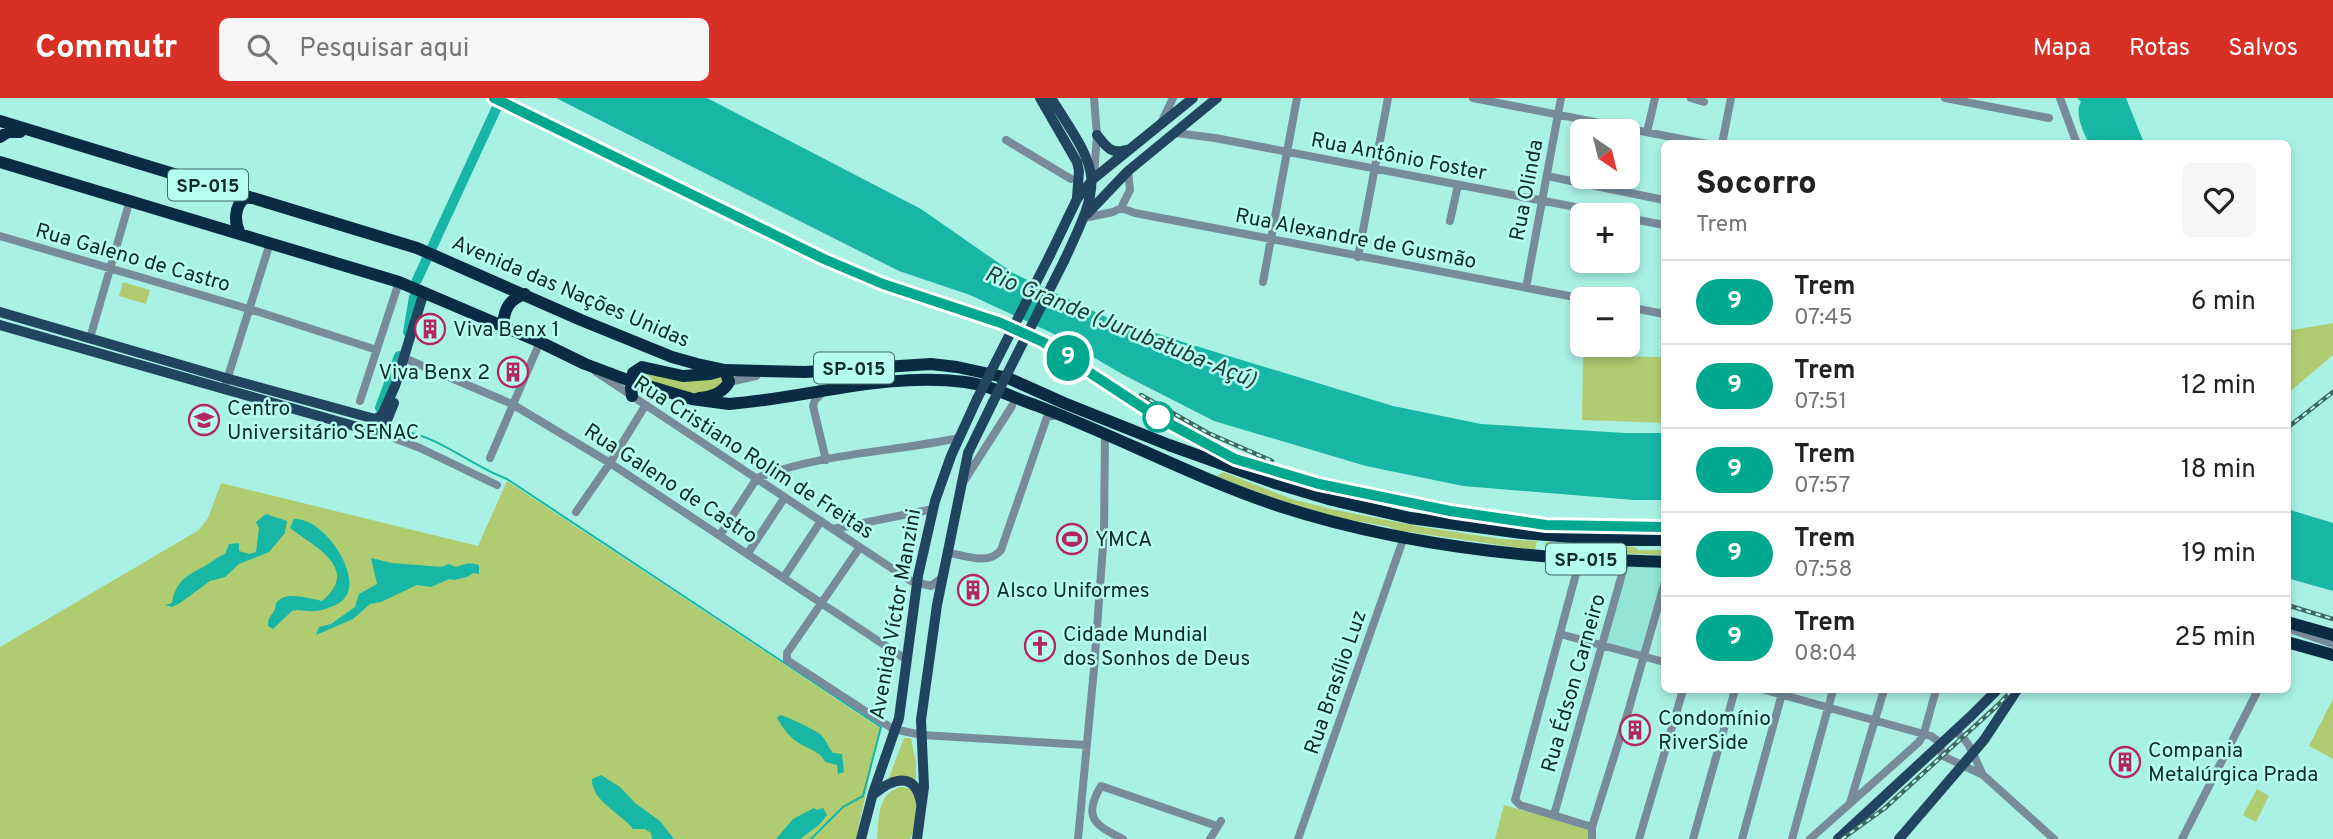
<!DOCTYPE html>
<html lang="pt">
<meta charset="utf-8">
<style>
body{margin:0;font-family:Overpass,sans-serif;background:#f6f6f6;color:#222;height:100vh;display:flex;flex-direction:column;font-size:26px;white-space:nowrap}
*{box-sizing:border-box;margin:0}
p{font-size:23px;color:#767676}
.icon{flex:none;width:38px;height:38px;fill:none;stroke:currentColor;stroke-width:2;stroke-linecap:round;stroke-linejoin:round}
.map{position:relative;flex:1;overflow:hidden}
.side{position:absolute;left:1661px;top:42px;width:630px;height:553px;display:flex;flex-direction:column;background:#fff;border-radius:10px;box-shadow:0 4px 10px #0003}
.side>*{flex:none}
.badge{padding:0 14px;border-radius:23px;font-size:24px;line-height:46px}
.needle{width:46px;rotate:145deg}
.controls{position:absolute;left:1570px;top:21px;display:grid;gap:14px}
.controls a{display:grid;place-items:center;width:70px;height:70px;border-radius:10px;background:#fff;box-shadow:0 4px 10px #0003;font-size:35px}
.map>.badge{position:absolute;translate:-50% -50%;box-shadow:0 0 0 4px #fff}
.round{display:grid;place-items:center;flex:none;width:74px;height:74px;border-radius:10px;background:#f6f6f6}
.head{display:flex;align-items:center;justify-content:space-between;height:119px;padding:0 35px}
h1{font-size:33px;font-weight:800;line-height:52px}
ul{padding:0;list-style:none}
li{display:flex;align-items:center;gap:21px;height:84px;padding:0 35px;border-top:2px solid #e0e0e0}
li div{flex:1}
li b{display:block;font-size:26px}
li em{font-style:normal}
li .badge{min-width:77px;font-weight:700;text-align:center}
header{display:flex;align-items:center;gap:42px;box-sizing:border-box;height:98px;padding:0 35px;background:#d93025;color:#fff}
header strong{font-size:33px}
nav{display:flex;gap:38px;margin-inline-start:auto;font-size:24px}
.search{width:490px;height:63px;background:#f6f6f6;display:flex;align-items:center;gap:18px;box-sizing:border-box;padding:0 24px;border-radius:10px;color:#767676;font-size:26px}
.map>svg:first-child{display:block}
.built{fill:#94e5d7}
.green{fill:#b0cc70}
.water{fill:#17b6a5}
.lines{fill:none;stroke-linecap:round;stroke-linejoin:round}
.stream{stroke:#17b6a5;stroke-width:2}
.river{stroke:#17b6a5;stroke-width:10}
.minor{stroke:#788b9b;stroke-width:8}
.major{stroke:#21455f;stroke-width:10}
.highway{stroke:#092c44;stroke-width:12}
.rail-casing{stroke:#3e6963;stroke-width:4.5}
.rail{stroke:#b7fef2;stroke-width:2;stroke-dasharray:5;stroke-linecap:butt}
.major-bridge{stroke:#21455f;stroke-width:10}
.line-casing{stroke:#fff;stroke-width:16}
.line{stroke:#00a88e;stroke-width:10}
.stop-dot{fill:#fff;stroke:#00a88e;stroke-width:3.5}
.labels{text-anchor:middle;stroke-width:5;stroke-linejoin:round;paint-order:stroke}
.shield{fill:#b7fef2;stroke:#406a64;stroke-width:2}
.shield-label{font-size:19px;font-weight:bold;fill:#0d2b27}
.street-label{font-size:21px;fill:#0d2b27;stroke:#b7fef2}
.poi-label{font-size:21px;fill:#0d2b27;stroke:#b7fef2;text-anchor:start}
.water-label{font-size:23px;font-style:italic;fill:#1f3d38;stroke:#b7fef2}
</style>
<header>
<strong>Commutr</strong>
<div class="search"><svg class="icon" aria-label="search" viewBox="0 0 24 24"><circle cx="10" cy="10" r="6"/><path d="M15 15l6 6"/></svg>Pesquisar aqui</div>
<nav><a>Mapa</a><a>Rotas</a><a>Salvos</a></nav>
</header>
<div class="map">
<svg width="2333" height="741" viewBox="0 0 2333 741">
<rect width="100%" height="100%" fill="#aaf1e5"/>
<!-- built -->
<path class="built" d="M1630 463 1664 464V487L1644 558 1602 548Z"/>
<!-- green -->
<path class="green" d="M123 184 150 192 146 206 119 198Z
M2333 225V257L2287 296V233Z
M1583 258 1664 259V325L1582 322Z
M648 274 721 279H723V289L700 296 685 294 643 280 644 276Z
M1194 369 1217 378 1223 374 1292 401 1331 411 1422 429 1501 441 1537 443 1535 452 1395 432 1390 429 1339 420 1274 401Z
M507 383 880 630 856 741H0V549L199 432 208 420 221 385 478 448Z
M1545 444 1635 449 1638 452H1664V457L1547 453 1545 452Z
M2333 601V661L2309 648Z
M904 640H911L916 664V685L888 682Z
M900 689C927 689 917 726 910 741H877C879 720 877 696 900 689Z
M2257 691 2269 698 2256 724 2243 717Z
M1504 707 1588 731 1591 741H1495Z"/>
<!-- water -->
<path class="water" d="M556 0H707L921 111 1013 175 1106 219 1186 245 1393 308 1481 326 1625 335H1664V402H1634L1463 388 1366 368 1214 323 1122 276 1052 235 970 197 899 173Z
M2077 0H2126L2144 45H2089C2083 34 2074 14 2081 4Z
M2287 411 2333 425V493L2287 480Z
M266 416 287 423 285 435 269 454 239 466 225 479 210 483 180 505 172 509 165 507 172 505C175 484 187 477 205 468 212 464 217 459 225 456L229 446 239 445V453L249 456 256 454 259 430 256 424Z
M294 421C325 418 370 487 339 505 330 510 319 514 308 513 302 513 298 511 292 513L273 531 268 528C268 520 270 519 274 513 277 508 274 507 278 503 288 493 310 501 322 503 361 471 315 449 290 430Z
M371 460 392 465 442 469 448 466 456 469C467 466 467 464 479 467V476L473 475 467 479 454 482 449 481 431 489 417 487 381 504 370 506 353 521 316 537 319 529 331 526 355 509 359 496 377 486Z
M780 617C784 617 817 633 820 636 826 641 828 649 833 655L842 656 844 674 838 676 837 667 825 664C820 652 806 651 796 643 789 638 781 628 777 620Z
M601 677 620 689 635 705 660 723 674 741H652L651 735 645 731H633C621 715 591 703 592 681Z
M814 710 817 712 823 710 827 717 819 727 800 741H776L793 721Z"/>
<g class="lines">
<!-- stream -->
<path class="stream" d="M402 333C441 339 471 368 507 381L881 629 863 698 843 709 811 741"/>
<!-- river -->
<path class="river" d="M417 182 497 9
M408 234 414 199
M380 310 399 258"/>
<!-- minor -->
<path class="minor" d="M1473 0 1707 46
M1691 0 1704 4
M1945 0 2049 20
M2060 0 2077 46
M1162 23 1173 0
M1647 34 1655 0
M1176 35 1215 40 1617 117
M1006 42 1071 81
M1722 46 1731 0
M1094 78 1097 37 1094 0
M1547 78 1664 102
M1121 110 1135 115 1585 201
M1084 120 1113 114 1121 110 1130 92 1128 73
M1628 120 1664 127
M1450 123 1458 87
M0 138 259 214 377 252
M1358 159 1388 0
M1263 184 1297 0
M1526 190 1561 0
M1628 209 1664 216
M90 240 130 102
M404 260 512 306 610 365 907 562
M596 274 911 483 931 488 943 479
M729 284 756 278
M226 285 270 145
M823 294 815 302 813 308 826 362
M360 303 399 184
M378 334 420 350 497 387
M490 360 540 244
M757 380C821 355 893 354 959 340
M964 383 1012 308
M576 414 610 365 645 308
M833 431 933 411
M720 437 757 380
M860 449 787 555V562L893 631 922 637 1086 647
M748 455 785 399
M948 455C966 457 988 468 1001 452L1047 319 1057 317
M1580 461 1515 702 1520 707 1592 729V741
M784 479 821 423
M2290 531 2333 546
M1560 536 1664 564
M1765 592 1931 638 1938 643 1943 658 1983 677 2054 741
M1953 634C1968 636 1976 664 1983 677
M1850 705 1884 592
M1554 717 1626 462
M1592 729 1628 614 1664 487
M1078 741 1094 571 1104 434 1105 336
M1123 741C1095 727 1082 720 1101 688L1217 728
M1210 741 1221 723
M1298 741 1404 439
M1639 741 1683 592
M1693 741 1735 592
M1742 741 1783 592
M1792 741 1833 592
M1810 741 1919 644 1924 635 1936 592
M2182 741 2258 592"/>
<!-- major -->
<path class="major" d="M1040 0 1077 64 1079 73 1077 99
M1051 0C1101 78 1104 78 1064 163
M1097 37C1106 48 1111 57 1126 52
M1087 116 1128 73 1217 0
M1050 157 1077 101 1093 81 1193 0
M0 214 229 281 375 321 382 317 395 288 424 194
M0 227 375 334 383 332 394 305
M874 696C892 681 915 672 921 705
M861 741 873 695 899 620 918 478 935 403 951 358 977 301
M917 741 924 689 921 622 937 507 968 355 993 304
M1838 741 1971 618 1997 592
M1899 741 1984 642 2017 592"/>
<!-- highway -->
<path class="highway" d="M0 23 417 150 581 222 672 259 697 266 725 272 805 274 931 266 957 269 1008 280 1064 305 1169 347 1275 385 1332 402 1410 420 1522 435 1612 442H1664
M0 39 8 34H20
M0 64 399 184 540 244 585 266 625 281 692 301 729 306C808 300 885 274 965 284 990 287 1011 299 1035 307 1117 338 1195 380 1279 408 1365 436 1463 452 1553 459 1590 462 1627 462 1664 464
M240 136C234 124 234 109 245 99L251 100
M503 228C504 211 509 201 525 196
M632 298 631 290 633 275 642 269 683 278 710 276 721 273
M699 300C711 299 723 295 729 284L725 272
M2287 524 2333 537
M2287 544 2333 557"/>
<!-- rail casing -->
<g class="rail-casing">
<path id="rail" d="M495 0 824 161 883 186 1001 225 1043 244 1159 320 1235 361 1319 386 1450 413 1546 427 1664 429
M1141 297 1208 335 1272 363
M2287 330 2333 294
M2287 507 2333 521
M1842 741 1885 710 1999 606 2012 592"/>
</g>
<!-- rail -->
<use href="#rail" class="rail"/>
<!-- major-bridge -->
<path class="major-bridge" d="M977 301 1050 157
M993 304 1064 163"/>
</g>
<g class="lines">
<!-- line casing -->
<g class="line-casing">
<path id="line" d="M494 0 824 161 883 186 1001 225 1043 244 1159 320 1235 361 1319 386 1450 413 1546 427 1664 429"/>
</g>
<!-- line -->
<use href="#line" class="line"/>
</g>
<!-- icons -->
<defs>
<g id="building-ring" transform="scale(1.575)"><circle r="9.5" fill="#b7fef2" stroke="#b3265e" stroke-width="1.5"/><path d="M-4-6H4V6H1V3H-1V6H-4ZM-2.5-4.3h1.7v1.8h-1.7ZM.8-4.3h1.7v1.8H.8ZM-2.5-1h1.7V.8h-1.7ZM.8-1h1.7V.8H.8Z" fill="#b3265e"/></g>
<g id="university-ring" transform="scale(1.575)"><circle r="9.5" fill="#b7fef2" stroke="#b3265e" stroke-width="1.5"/><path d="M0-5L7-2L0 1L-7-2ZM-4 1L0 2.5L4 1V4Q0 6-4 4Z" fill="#b3265e"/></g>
<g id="stadium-ring" transform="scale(1.575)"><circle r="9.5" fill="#b7fef2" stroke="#b3265e" stroke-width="1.5"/><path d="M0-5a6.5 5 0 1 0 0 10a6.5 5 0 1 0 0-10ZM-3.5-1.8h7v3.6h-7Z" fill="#b3265e"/></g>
<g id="church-ring" transform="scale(1.575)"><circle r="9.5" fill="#b7fef2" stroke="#b3265e" stroke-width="1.5"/><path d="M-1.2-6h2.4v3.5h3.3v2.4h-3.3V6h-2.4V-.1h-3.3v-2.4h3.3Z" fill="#b3265e"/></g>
</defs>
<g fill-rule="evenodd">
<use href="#building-ring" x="430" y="231"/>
<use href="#building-ring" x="513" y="274"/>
<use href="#university-ring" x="204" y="322"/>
<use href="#stadium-ring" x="1072" y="441"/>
<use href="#building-ring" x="973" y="492"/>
<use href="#church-ring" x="1040" y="548"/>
<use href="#building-ring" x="1635" y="632"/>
<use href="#building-ring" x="2125" y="664"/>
</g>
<!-- markers -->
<circle class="stop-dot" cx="1158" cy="319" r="14"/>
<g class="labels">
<!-- shield labels -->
<g class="shield">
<rect x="168" y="71.5" width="80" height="31" rx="5"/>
<rect x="814" y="254.5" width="80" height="31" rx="5"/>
<rect x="1546" y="445.5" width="80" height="31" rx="5"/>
</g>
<g class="shield-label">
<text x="208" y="94">SP-015</text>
<text x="854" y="277">SP-015</text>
<text x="1586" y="468">SP-015</text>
</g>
<!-- street labels -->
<g class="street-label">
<text transform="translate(1399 58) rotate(11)" y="7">Rua Antônio Foster</text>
<text transform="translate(1526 92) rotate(-79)" y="7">Rua Olinda</text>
<text transform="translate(1356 140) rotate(11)" y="7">Rua Alexandre de Gusmão</text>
<text transform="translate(133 159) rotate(16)" y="7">Rua Galeno de Castro</text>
<text transform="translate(571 193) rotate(23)" y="7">Avenida das Nações Unidas</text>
<text transform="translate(754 359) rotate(33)" y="7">Rua Cristiano Rolim de Freitas</text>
<text transform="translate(671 385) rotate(33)" y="7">Rua Galeno de Castro</text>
<text transform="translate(895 516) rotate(-80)" y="7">Avenida Víctor Manzini</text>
<text transform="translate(1335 584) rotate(-71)" y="7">Rua Brasílio Luz</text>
<text transform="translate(1573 585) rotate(-74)" y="7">Rua Édson Carneiro</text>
</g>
<!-- poi labels -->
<g class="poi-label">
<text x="453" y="238">Viva Benx 1</text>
<text x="490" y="281" text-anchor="end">Viva Benx 2</text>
<text x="227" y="317">Centro<tspan x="227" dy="24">Universitário SENAC</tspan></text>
<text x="1095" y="448">YMCA</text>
<text x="996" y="499">Alsco Uniformes</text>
<text x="1063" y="543">Cidade Mundial<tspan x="1063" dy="24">dos Sonhos de Deus</tspan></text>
<text x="1658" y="627">Condomínio<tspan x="1658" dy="24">RiverSide</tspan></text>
<text x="2148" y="659">Compania<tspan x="2148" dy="24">Metalúrgica Prada</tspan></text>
</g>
<!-- water labels -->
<g class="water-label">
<text transform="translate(1121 228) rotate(22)" y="8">Rio Grande (Jurubatuba-Açú)</text>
</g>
</g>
</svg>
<div class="controls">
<a><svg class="needle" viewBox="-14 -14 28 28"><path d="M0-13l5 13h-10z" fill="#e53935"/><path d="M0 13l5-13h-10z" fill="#767676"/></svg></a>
<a>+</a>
<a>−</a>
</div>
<b class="badge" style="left:1068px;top:260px;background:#00a88e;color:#fff">9</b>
<section class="side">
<div class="head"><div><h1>Socorro</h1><p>Trem</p></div><a class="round"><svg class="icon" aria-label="heart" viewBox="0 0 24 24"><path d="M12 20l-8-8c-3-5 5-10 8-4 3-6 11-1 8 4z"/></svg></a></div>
<ul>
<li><span class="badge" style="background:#00a88e;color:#fff">9</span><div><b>Trem</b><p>07:45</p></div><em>6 min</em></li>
<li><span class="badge" style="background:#00a88e;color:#fff">9</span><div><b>Trem</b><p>07:51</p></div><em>12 min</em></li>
<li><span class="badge" style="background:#00a88e;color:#fff">9</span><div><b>Trem</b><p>07:57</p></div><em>18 min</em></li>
<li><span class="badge" style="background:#00a88e;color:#fff">9</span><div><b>Trem</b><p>07:58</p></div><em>19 min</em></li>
<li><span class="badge" style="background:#00a88e;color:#fff">9</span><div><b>Trem</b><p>08:04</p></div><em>25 min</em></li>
</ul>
</section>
</div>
